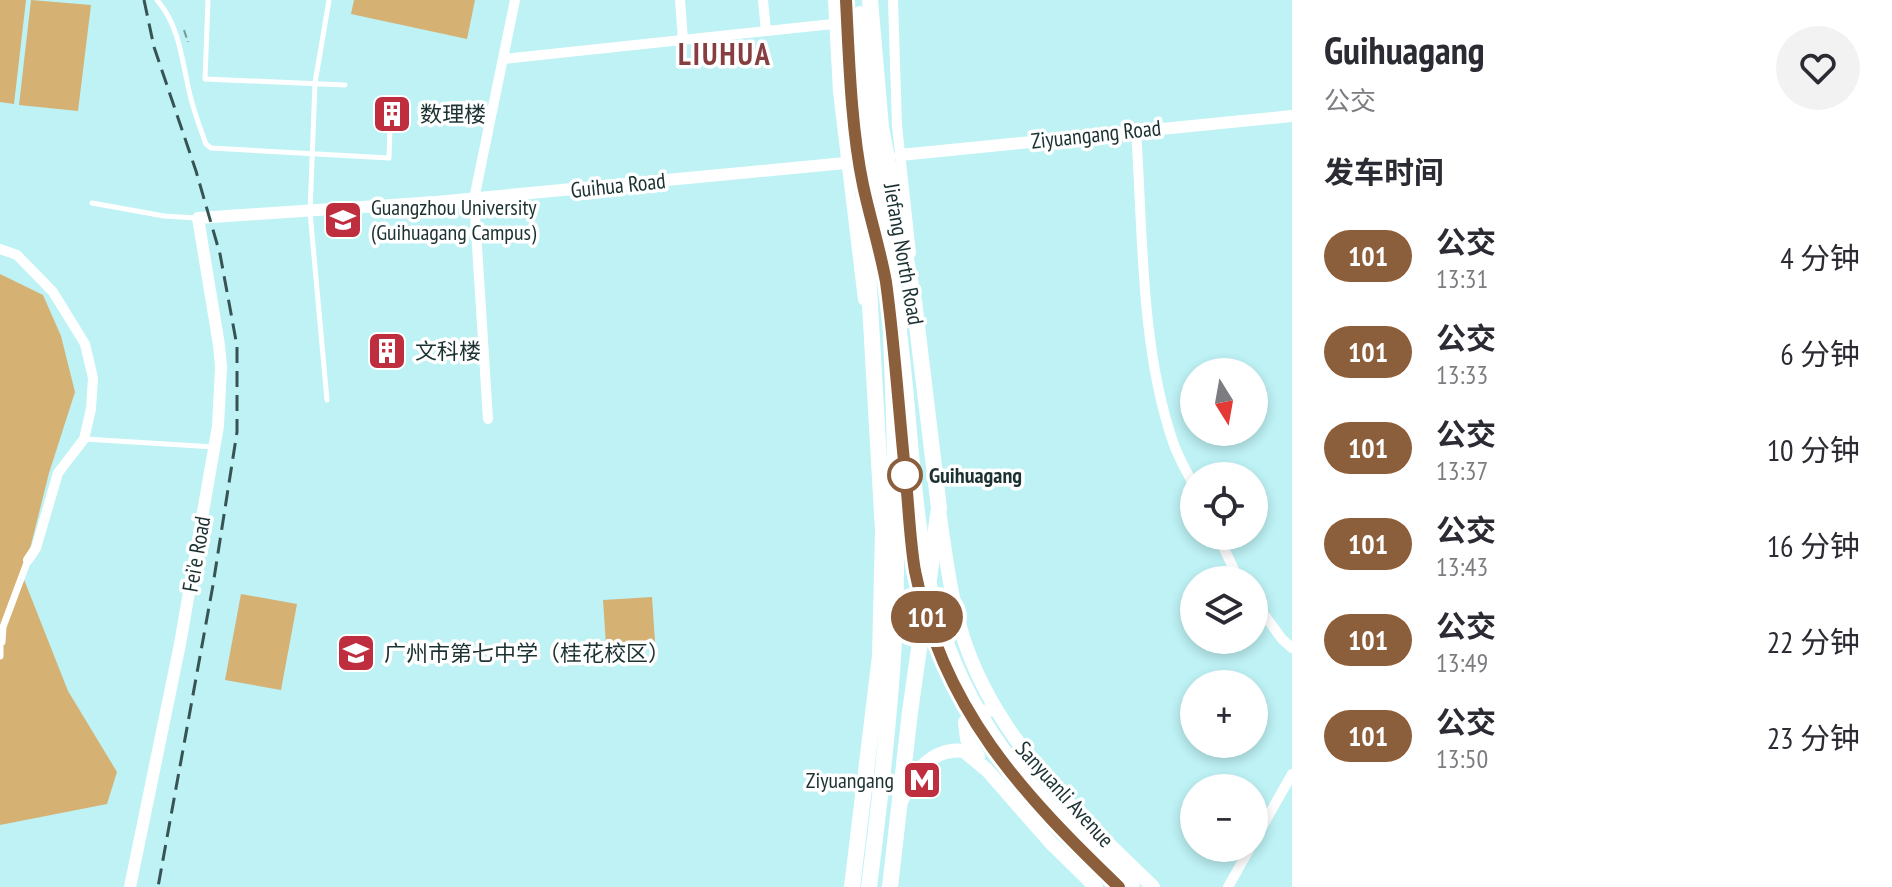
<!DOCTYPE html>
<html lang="zh">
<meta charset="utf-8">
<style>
body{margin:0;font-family:"PT Sans Narrow","Noto Sans SC",sans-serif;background:#f2f2f3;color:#2b2b33;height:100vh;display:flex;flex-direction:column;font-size:30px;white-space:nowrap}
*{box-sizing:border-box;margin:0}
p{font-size:26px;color:#7c7c81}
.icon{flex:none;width:44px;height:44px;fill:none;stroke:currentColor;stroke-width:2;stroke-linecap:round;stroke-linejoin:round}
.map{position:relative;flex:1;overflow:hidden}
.side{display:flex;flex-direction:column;background:#fff;width:600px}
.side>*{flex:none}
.badge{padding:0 16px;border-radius:26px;font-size:28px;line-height:52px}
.needle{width:52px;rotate:169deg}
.fabs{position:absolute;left:1180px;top:358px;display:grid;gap:16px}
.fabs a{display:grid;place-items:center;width:88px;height:88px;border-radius:50%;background:#fff;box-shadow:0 4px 12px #0003;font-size:40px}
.map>.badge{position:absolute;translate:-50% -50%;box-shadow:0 0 0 4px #fff}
h2{padding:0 32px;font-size:30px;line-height:72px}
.round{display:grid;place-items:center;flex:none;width:84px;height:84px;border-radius:42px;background:#f2f2f3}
.overview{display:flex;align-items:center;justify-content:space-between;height:136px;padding:0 32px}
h1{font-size:38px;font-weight:600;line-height:60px}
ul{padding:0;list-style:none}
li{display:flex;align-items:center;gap:24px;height:96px;padding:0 32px}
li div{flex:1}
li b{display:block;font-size:30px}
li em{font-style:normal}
li .badge{min-width:88px;font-weight:700;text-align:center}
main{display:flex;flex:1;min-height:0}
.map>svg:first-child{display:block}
.green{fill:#d5b174}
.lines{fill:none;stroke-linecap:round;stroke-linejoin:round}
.path{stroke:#749a9d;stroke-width:2;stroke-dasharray:8 4;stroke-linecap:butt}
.service{stroke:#fff;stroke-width:5}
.pedestrian{stroke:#fff;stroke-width:7}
.minor{stroke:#fff;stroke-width:10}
.tertiary{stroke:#fff;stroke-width:12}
.secondary{stroke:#fff;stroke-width:14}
.trunk{stroke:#fff;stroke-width:16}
.motorway{stroke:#fff;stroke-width:18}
.rail{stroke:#385354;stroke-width:3;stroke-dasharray:16 8;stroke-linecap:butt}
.line-casing{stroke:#fff;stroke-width:18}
.line{stroke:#8b5e3c;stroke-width:12}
.stop-dot{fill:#fff;stroke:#8b5e3c;stroke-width:4}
.labels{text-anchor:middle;stroke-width:7;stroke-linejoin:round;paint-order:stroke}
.poi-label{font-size:22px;fill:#1c3132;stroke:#fff;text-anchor:start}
.street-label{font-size:22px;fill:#1c3132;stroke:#fff}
.stop-label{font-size:22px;font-weight:bold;fill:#1c3132;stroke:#fff;text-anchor:start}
.district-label{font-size:30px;font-weight:bold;letter-spacing:2px;fill:#873e40;stroke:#fff}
</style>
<main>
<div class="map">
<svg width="1292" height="887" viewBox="0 0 1292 887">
<rect width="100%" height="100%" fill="#bef2f5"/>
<!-- green -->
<path class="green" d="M0 0H26L14 104 0 102Z
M31 0 91 5 78 111 19 105Z
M354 0H475L467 39 351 14Z
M0 274 43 295 61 336 75 392 49 473 23 577 68 691 117 772 107 804 0 825Z
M241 594 297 604 281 690 225 680Z
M652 597 655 642 606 645 603 600Z"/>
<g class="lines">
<!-- path -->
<path class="path" d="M184 30 188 42"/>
<!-- service -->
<path class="service" d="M157 0C180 26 182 62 190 95 194 111 200 128 206 144L211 148 389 158 390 129
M208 0 205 79 345 85
M92 203 164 216 197 218
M327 400 310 212 315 83 329 0
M85 439 214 447"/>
<!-- pedestrian -->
<path class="pedestrian" d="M0 641V656
M2 642 3 627 28 560"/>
<!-- minor -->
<path class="minor" d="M680 0 683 40
M763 0 766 31
M833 0 838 92 863 300
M893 0 897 126 911 253
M504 59 833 24
M1136 130C1143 231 1140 346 1173 442 1178 457 1187 472 1194 486
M0 249 17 255 53 292 85 344 93 378 91 409 84 439 58 473 36 548 28 560
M488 419 474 199 515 0
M1218 536 1239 580
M1254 601 1282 639 1292 648
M1254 841 1292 774
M1228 887 1250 848"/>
<!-- tertiary -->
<path class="tertiary" d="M900 155 1292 116
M130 887 180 644 218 426 221 367 219 345 198 218 436 202 845 163"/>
<!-- secondary -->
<path class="secondary" d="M869 207 882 256
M940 517C946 558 951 598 963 637 996 740 1078 814 1153 887
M911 535 915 569 924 605
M978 756 967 739 965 722 974 714 987 711
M902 800C912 774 932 747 964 751L987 770 1051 843 1096 887"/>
<!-- trunk -->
<path class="trunk" d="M846 0 852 91 863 183 883 531 880 656 852 887
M870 0 881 127 914 301 939 508 910 712 890 887
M860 14 864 76 887 245
M869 887C880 799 891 710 895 621 898 526 895 431 891 336"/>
<!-- motorway -->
<path class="motorway" d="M886 233C894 295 902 358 907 421 918 540 923 630 991 735 1029 793 1081 839 1131 887"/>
<!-- rail -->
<path class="rail" d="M144 0 154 47 196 171 220 254 237 346V432L213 585 158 887"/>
</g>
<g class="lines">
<!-- line casing -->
<g class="line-casing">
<path id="line" d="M846 0C849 58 851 128 863 185 870 218 880 249 886 282 895 348 899 415 906 481 909 511 910 542 915 571 942 708 1022 794 1119 887"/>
</g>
<!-- line -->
<use href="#line" class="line"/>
</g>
<!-- icons -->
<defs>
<g id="building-square" transform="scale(2)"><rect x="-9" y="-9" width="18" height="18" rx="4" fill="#bf2e3e" stroke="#fff"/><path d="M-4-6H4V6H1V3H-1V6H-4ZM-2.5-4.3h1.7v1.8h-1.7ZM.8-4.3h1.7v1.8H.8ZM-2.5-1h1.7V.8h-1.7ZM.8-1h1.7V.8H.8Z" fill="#fff"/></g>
<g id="university-square" transform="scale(2)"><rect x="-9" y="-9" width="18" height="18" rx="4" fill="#bf2e3e" stroke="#fff"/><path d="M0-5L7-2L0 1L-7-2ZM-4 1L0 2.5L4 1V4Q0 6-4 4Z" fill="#fff"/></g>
<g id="school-square" transform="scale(2)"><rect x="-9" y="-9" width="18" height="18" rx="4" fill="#bf2e3e" stroke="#fff"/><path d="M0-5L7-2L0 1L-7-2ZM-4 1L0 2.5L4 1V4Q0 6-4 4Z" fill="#fff"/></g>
<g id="metro-square" transform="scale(2)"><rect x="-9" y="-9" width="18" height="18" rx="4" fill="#bf2e3e" stroke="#fff"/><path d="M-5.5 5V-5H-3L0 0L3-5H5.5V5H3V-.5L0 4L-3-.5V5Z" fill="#fff"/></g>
</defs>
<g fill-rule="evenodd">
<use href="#building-square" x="392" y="114"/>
<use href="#university-square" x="343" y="220"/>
<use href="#building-square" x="387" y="351"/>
<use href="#school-square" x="356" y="653"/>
<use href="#metro-square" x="922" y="780"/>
</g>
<!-- markers -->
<circle class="stop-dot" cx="905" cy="475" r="16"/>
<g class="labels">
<!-- poi labels -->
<g class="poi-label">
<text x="420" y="122">数理楼</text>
<text x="371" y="215">Guangzhou University<tspan x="371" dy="25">(Guihuagang Campus)</tspan></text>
<text x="415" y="359">文科楼</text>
<text x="384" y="661">广州市第七中学（桂花校区）</text>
<text x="894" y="788" text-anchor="end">Ziyuangang</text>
</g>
<!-- street labels -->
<g class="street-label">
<text transform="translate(1096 134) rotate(-6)" y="8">Ziyuangang Road</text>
<text transform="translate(618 185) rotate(-6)" y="8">Guihua Road</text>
<text transform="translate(904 254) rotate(80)" y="8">Jiefang North Road</text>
<text transform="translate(196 554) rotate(-80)" y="8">Fei'e Road</text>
<text transform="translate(1065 794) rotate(48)" y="8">Sanyuanli Avenue</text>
</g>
<!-- stop labels -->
<g class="stop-label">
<text x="929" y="483">Guihuagang</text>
</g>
<!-- district labels -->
<g class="district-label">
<text x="725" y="65">LIUHUA</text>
</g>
</g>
</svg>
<div class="fabs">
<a><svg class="needle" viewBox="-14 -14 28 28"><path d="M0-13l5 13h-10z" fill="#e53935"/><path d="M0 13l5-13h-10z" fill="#7c7c81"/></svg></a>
<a><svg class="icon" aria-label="locate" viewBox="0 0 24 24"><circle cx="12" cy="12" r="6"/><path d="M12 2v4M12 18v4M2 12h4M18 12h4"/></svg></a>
<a><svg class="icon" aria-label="layers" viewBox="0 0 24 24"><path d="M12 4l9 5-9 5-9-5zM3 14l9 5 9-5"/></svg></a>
<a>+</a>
<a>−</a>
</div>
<b class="badge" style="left:927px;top:617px;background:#8b5e3c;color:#fff">101</b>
</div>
<section class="side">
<div class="overview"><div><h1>Guihuagang</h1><p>公交</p></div><a class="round"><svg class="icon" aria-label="heart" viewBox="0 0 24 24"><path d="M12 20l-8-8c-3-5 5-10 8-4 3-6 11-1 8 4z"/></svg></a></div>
<h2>发车时间</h2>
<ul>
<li><span class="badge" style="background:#8b5e3c;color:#fff">101</span><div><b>公交</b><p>13:31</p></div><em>4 分钟</em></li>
<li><span class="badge" style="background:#8b5e3c;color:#fff">101</span><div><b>公交</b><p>13:33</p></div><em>6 分钟</em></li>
<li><span class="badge" style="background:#8b5e3c;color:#fff">101</span><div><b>公交</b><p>13:37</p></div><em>10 分钟</em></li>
<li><span class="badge" style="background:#8b5e3c;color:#fff">101</span><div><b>公交</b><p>13:43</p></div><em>16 分钟</em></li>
<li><span class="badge" style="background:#8b5e3c;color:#fff">101</span><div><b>公交</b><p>13:49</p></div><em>22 分钟</em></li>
<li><span class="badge" style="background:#8b5e3c;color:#fff">101</span><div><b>公交</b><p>13:50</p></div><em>23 分钟</em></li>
</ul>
</section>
</main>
